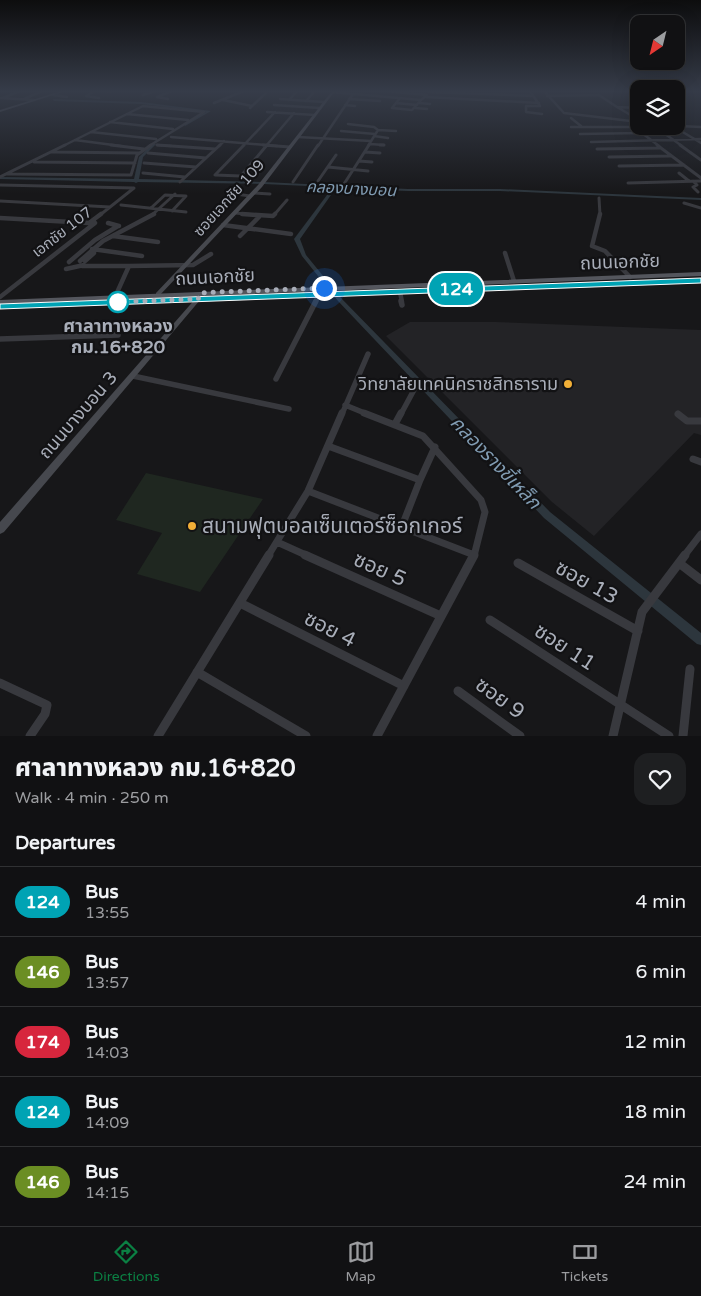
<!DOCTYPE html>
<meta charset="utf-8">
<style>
body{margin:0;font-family:"Varela Round","Noto Sans Thai",sans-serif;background:#1e1f21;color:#f1f3f6;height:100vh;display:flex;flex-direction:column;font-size:19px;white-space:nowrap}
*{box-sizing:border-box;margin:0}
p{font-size:16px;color:#9c9da0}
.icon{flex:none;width:28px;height:28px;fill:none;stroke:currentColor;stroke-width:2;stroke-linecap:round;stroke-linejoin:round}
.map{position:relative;height:736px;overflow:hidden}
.details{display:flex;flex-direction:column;background:#111113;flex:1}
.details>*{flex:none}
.badge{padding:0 10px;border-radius:16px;font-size:18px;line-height:32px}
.needle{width:32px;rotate:215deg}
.tools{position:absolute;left:630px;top:15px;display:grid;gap:10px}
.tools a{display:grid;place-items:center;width:55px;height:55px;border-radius:10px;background:#111113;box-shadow:0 5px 20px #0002,0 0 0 1px #303133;font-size:25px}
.you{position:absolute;width:25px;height:25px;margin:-12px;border:4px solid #fff;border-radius:50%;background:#1a73e8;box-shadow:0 0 0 8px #1a73e833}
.map>.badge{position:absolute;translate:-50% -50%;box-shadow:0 0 0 2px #fff}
h2{padding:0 15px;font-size:19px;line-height:45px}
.round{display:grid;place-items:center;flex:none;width:52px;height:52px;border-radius:15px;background:#1e1f21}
.head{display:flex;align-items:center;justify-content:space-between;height:85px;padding:0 15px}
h1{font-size:24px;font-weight:800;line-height:38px}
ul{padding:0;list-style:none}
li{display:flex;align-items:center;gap:15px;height:70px;padding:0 15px;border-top:1px solid #303133}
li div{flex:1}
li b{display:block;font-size:19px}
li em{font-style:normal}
li .badge{min-width:55px;font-weight:700;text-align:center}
.menu{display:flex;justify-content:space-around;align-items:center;height:70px;border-top:1px solid #303133;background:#111113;font-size:14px;color:#9c9da0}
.menu a{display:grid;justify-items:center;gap:2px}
.menu .selected{color:#0b8043}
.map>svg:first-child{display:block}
.built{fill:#232326}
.green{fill:#1f2720}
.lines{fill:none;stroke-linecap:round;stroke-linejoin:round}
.canal{fill:#2d363d;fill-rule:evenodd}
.street-far5{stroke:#38393e;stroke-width:2.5}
.street-far4{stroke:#38393e;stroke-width:3}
.street-far3{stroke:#38393e;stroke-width:4.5}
.street-far2{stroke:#38393e;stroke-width:5.5}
.street-far1{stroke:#38393e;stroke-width:7}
.street{stroke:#38393e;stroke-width:9}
.secondary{fill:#46484e;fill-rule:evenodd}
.primary{fill:#54565d;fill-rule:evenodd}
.line{fill:#00a3b4;stroke:#fff}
.walk{stroke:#a9aeb9;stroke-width:5;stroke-dasharray:0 9}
.stop-dot{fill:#fff;stroke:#00a3b4;stroke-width:2.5}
.poi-dot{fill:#f1af37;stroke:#121214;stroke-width:2}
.labels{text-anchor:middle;stroke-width:4.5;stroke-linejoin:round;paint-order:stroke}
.far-street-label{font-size:15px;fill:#a9aeb9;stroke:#121214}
.far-water-label{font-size:16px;font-style:italic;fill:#819cb3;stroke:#121214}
.street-label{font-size:18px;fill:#a9aeb9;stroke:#121214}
.stop-label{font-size:18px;font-weight:bold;fill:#a9aeb9;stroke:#121214}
.poi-label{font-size:18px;fill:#a9aeb9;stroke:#121214;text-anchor:end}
.water-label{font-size:19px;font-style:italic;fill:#819cb3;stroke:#121214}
.near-poi-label{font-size:21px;fill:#a9aeb9;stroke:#121214;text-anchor:start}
.near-street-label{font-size:21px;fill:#a9aeb9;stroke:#121214}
</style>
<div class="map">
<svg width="701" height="736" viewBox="0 0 701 736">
<rect width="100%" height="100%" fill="#171719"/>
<!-- built -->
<path class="built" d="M410 322H495L701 330V435L694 433 594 536 552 502 386 336Z"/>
<!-- green -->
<path class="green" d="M146 473 263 499 200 592 137 574 162 533 116 520Z"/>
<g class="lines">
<!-- canal -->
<path class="canal" d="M53 99 141 102 211 111 185 126 184 124 206 112 141 104 54 101Z
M153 143 156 144 143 157 139 179 264 182 408 189H500L701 198V200L500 191H408L334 188 331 195 300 239 306 255 342 299 550 512 701 633V645L697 644 544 518 338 301 302 256 294 239 327 195 329 187 264 184 138 182 136 183 134 182 0 179V177L134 179 139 157Z"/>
<!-- street-far5 -->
<path class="street-far5" d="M95 91 86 96 99 98
M385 91 427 95
M530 91 540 106H526V112L542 114
M544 91 564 113 639 122
M108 92 112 91
M332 92 421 100 427 95
M429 92 533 96
M53 95 67 97
M143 95 155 91
M547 96 599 95 617 107 639 108
M426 97 539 103
M0 98 34 100
M3 98 20 91
M400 98 392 108 412 110 421 100
M24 99 42 91
M168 99 157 97 172 91
M280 99 324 102
M349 99 380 101
M223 100 252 106
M289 100 297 91
M306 101 315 91
M214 103 244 91
M396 103 417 105
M419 103 430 104
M274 105 320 108
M345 105 355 106
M617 107 639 120
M250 108 268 91
M415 108 427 109
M267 112 315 115
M127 114 188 120
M571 118 581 126
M110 122 173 129
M348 124 374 127 378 130 368 146
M679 126 701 127
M571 127H634L659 146
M378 130 396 131
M341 131 375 134
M661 131 682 146
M681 131 701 143
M91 132 156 139
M580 134 640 133
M374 136 388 138
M171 137 277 146
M298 137 371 141
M75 140 121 146
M591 142 701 139
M370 144 384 145
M157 145 171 146
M63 146 143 106 204 112 149 146
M219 146 224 141
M243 146 275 112
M266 146 294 113
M318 146 353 94"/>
<!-- street-far4 -->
<path class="street-far4" d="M111 145 144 149
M157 145 215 149
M244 145 215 175 241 176 267 145
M263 145 290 147
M380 145H384
M657 145 701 178
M680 145 701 160
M597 149 660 148
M53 152 139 153
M365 152 380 153
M148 153 206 158
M609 157 671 156
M359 161 372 162
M34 162 135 163
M144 163 196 167
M619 166 684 165
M328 167 368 171
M143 173 185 177
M679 173 689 181
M7 174 131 175 137 155 151 145
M0 177 65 145
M318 181 336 155
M693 181 697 185 693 187 698 192
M180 182 220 145
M293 182 318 145
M628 183 701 181
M344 184 369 145
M0 185 134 188 100 215
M229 193 250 196
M254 193 270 194
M599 198 600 215
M0 201 110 207
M684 203 701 208
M121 205 186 212
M151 208 165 195 186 196 172 211
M235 213 257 215
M152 215 175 194
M274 215 287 200"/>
<!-- street-far3 -->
<path class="street-far3" d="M242 214 273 216 275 214
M600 214 592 246 605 251 630 277
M0 218 89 223 101 214
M108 223 119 226
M223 225 291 234
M113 236 158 242
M240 236 259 217
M92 249 142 256
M505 253 514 281
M80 261 103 241 154 214
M85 261 94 253
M69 262 95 240 118 226
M82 266H129L115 297
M129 266 193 265 211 254
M66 269 84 265
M400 292 402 302
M0 297 95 223
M315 302 319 295"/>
<!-- street-far2 -->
<path class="street-far2" d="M401 301 402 305
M0 339 118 335
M133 376 289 409
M276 379 316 301
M345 405 367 414
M342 414 368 354
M401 414 415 388"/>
<!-- street-far1 -->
<path class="street-far1" d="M364 413 423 436 481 500 485 512 474 556
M678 414 687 421H701
M395 424 401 413
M328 446 420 480 402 526
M693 459 701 462
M420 480 435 447
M308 491 474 555
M277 542 308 556
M268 556 308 491 342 413
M684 556 701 534"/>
<!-- street -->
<path class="street" d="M305 555 441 616
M518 563 638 631
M679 563 701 580
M240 603 404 686
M490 620 669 736
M197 672 306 736
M0 683 47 705 45 714 30 736
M458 691 520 736
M158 736 269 555
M377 736 474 555
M613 736 642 612 685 555
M683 736 690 669"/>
<!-- secondary -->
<path class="secondary" d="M61 91H66L0 112V110Z
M332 91H335L262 187 160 295H156V293L258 185Z
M198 297 200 298 201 299 200 300 4 532 0 534V522L196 298Z"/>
<!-- primary -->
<path class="primary" d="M701 272V276L0 304V300Z
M701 279V283L566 287 562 285 566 283Z
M476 286H479V290L132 304 128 302 132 300Z"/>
</g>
<!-- sky -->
<linearGradient id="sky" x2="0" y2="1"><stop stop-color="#0d0d0e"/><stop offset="0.47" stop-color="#363c49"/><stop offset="1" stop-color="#363c49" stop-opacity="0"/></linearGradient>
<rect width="701" height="194" fill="url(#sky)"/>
<!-- line -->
<path class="line" d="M701 278V283L0 309V304Z"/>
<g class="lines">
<!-- walk -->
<path class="walk" d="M118 302 198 299 201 293 218 292 324 288"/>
</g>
<!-- markers -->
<circle class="stop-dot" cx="118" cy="302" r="10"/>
<g class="poi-dot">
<circle cx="568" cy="384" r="5"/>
<circle cx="192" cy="526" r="5"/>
</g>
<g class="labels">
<!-- far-street labels -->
<g class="far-street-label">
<text transform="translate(229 198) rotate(-48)" y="5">ซอยเอกชัย 109</text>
<text transform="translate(62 232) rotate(-38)" y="5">เอกชัย 107</text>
</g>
<!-- far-water labels -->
<g class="far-water-label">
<text transform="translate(351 188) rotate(3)" y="6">คลองบางบอน</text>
</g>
<!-- street labels -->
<g class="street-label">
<text transform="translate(620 262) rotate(-2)" y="6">ถนนเอกชัย</text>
<text transform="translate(215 277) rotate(-3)" y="6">ถนนเอกชัย</text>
<text transform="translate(78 415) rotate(-49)" y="6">ถนนบางบอน 3</text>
</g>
<!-- stop labels -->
<g class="stop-label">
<text x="118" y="332">ศาลาทางหลวง<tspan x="118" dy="21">กม.16+820</tspan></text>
</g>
<!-- poi labels -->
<g class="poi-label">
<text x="558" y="390">วิทยาลัยเทคนิคราชสิทธาราม</text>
</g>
<!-- water labels -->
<g class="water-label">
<text transform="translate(496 462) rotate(46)" y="7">คลองรางขี้เหล็ก</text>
</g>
<!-- near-poi labels -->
<g class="near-poi-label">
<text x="202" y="533">สนามฟุตบอลเซ็นเตอร์ซ็อกเกอร์</text>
</g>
<!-- near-street labels -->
<g class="near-street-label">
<text transform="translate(380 569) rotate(24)" y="7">ซอย 5</text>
<text transform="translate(587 582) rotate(29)" y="7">ซอย 13</text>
<text transform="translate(330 629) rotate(27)" y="7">ซอย 4</text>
<text transform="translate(565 647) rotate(33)" y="7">ซอย 11</text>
<text transform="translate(500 698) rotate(36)" y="7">ซอย 9</text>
</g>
</g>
</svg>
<div class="tools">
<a><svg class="needle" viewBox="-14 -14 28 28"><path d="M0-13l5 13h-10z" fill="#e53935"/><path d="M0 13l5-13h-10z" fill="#9c9da0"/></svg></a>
<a><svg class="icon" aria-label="layers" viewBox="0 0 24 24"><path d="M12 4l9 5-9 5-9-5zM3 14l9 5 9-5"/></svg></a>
</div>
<div class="you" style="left:324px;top:288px"></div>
<b class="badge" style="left:456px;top:289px;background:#00a3b4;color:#fff">124</b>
</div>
<section class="details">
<div class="head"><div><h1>ศาลาทางหลวง กม.16+820</h1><p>Walk · 4 min · 250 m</p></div><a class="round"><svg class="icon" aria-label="heart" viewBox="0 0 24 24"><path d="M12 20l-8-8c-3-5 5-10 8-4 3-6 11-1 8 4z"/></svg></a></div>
<h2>Departures</h2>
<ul>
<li><span class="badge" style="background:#00a3b4;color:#fff">124</span><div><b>Bus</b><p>13:55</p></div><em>4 min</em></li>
<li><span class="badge" style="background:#6b8e23;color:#fff">146</span><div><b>Bus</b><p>13:57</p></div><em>6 min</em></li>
<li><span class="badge" style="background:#d7263d;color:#fff">174</span><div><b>Bus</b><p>14:03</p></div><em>12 min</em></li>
<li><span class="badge" style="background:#00a3b4;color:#fff">124</span><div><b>Bus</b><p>14:09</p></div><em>18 min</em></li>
<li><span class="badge" style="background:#6b8e23;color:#fff">146</span><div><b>Bus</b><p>14:15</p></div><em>24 min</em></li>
</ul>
</section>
<nav class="menu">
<a class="selected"><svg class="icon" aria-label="directions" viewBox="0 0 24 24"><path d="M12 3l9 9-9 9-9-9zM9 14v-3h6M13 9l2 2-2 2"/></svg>Directions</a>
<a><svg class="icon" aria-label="map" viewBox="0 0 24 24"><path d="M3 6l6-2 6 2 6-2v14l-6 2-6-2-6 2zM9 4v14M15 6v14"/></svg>Map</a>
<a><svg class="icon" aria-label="tickets" viewBox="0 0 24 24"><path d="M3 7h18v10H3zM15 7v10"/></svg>Tickets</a>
</nav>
